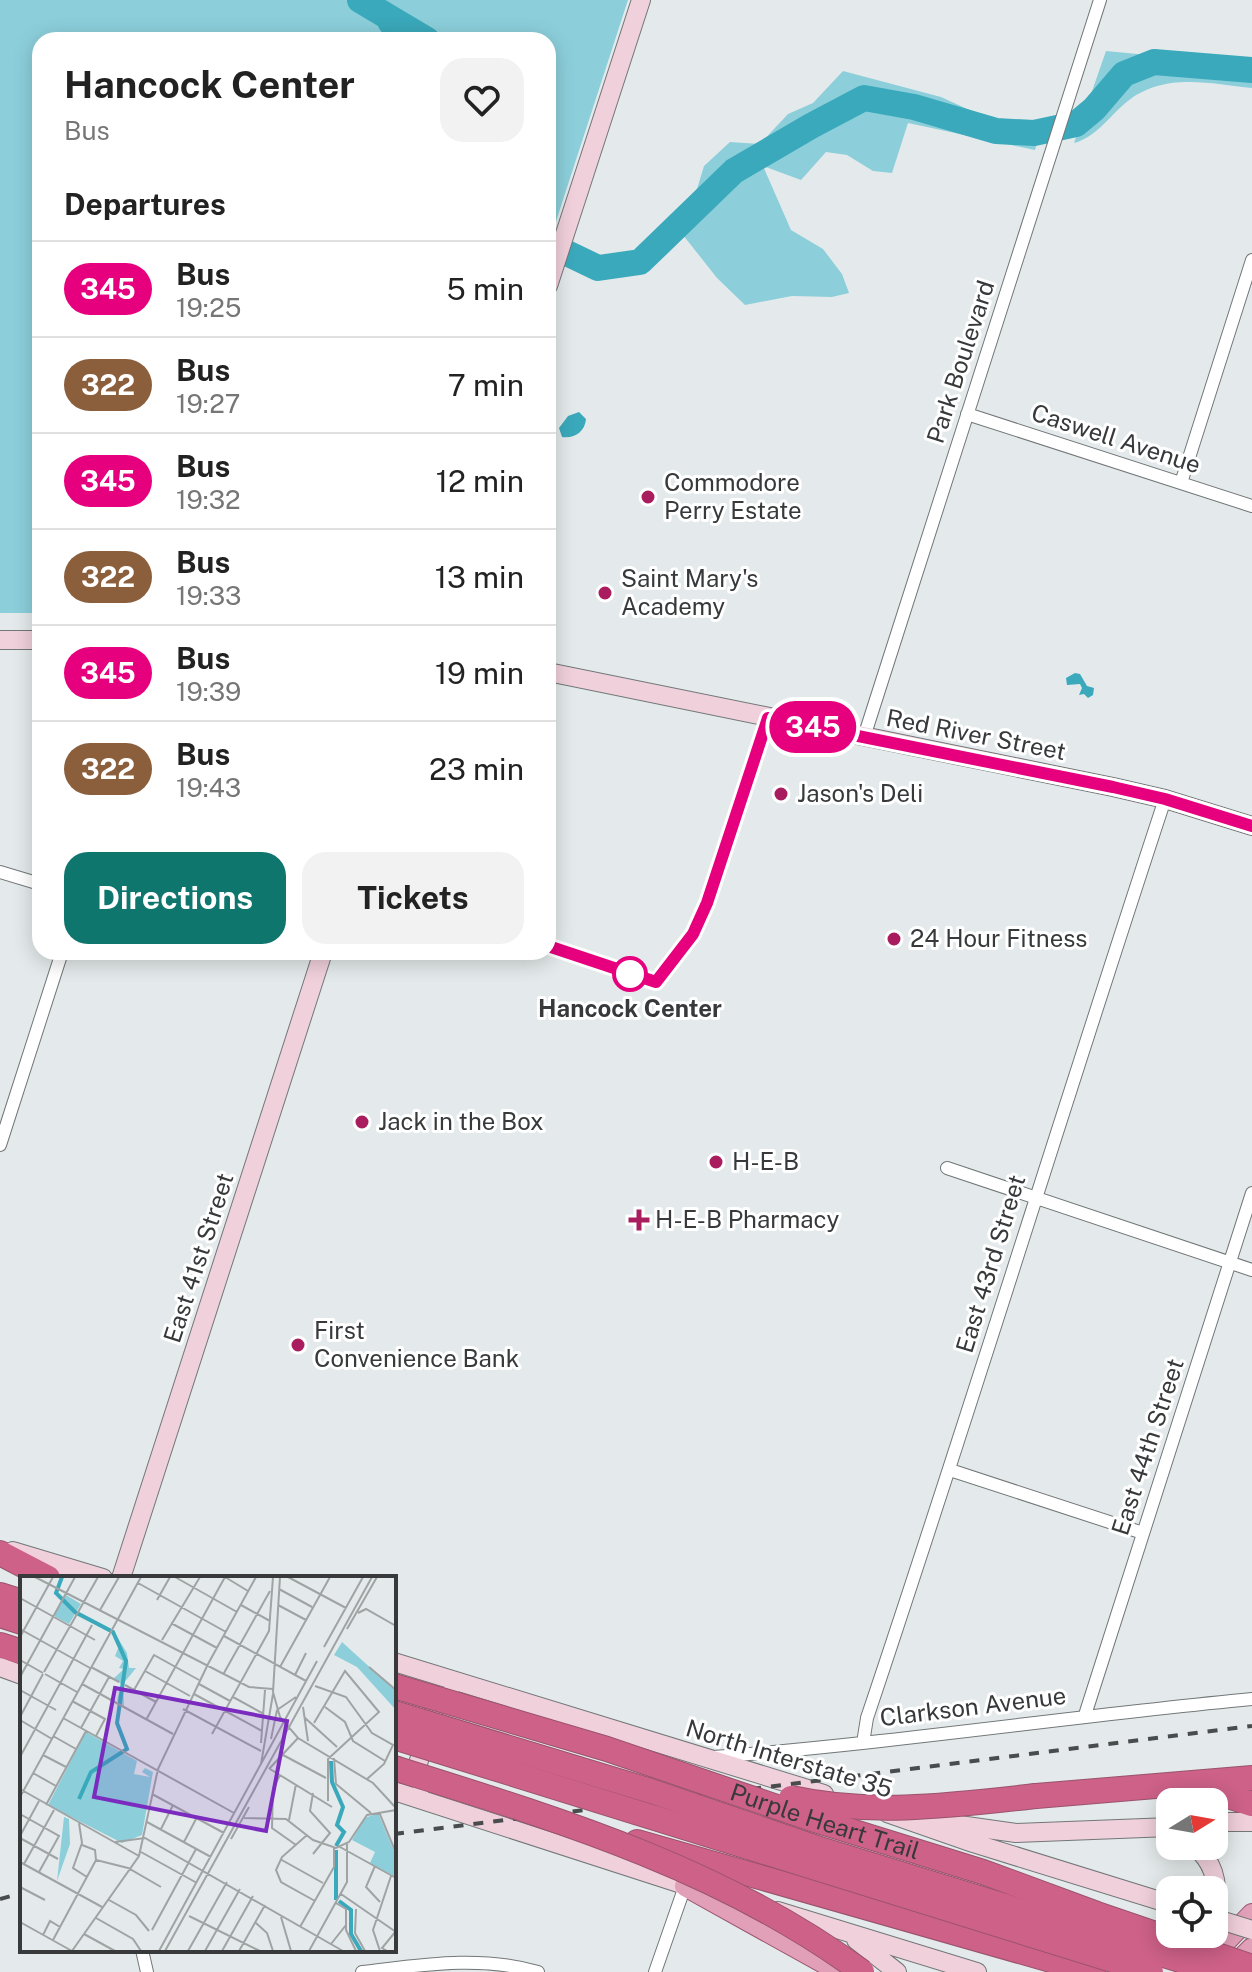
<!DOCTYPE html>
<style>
body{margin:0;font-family:"Public Sans",sans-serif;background:#f2f2f2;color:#222;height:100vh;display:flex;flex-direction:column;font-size:30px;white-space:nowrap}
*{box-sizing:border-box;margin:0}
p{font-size:26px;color:#767676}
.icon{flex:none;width:44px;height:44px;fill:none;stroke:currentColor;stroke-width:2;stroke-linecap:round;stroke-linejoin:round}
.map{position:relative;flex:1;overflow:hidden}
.details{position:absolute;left:32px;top:32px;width:524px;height:928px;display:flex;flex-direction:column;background:#fff;border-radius:24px;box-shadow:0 4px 20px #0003}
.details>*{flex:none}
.badge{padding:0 16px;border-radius:26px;font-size:28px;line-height:52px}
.needle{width:52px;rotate:79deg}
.buttons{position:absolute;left:1156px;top:1788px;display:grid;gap:16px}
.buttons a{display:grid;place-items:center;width:72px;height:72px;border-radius:16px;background:#fff;box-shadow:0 4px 20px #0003;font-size:40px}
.map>.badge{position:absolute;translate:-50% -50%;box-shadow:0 0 0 4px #fff}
h2{padding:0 32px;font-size:30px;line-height:72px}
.round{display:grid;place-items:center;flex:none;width:84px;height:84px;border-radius:24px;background:#f2f2f2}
.overview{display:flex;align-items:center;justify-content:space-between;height:136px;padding:0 32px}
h1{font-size:38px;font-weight:700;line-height:60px}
.cta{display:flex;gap:16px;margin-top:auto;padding:16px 32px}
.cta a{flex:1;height:92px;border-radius:24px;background:#0f766e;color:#fff;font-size:32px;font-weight:700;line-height:92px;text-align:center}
.cta a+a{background:#f2f2f2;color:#222}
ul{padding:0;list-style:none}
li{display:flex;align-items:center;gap:24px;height:96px;padding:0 32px;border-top:2px solid #e0e0e0}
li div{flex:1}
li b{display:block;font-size:30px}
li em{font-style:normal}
li .badge{min-width:88px;font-weight:700;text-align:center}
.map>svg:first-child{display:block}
.green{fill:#8ccfdb}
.water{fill:#3aa9bb}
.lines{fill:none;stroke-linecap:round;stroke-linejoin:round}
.river{stroke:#3aa9bb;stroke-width:26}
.street-casing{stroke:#727778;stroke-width:14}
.secondary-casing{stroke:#727778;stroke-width:20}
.primary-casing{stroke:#99536d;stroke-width:22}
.highway-casing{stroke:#99536d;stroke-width:26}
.street{stroke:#fff;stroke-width:12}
.secondary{stroke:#f0d0db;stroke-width:18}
.primary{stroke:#e2a0b8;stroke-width:20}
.highway{stroke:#ce6188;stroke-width:24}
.rail{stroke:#494c4d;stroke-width:4;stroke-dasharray:10 10;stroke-linecap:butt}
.secondary-bridge-casing{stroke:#727778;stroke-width:20;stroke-linecap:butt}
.highway-bridge-casing{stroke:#99536d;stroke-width:26;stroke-linecap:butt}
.secondary-bridge{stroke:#f0d0db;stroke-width:18}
.highway-bridge{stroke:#ce6188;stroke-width:24}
.line-casing{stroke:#fff;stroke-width:18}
.line{stroke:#e6007e;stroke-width:12}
.poi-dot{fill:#a91c5d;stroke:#fff;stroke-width:3}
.stop-dot{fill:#fff;stroke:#e6007e;stroke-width:4}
.labels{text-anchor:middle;stroke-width:6;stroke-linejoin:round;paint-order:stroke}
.street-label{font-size:24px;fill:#37393a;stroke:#fff}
.poi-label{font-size:24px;fill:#37393a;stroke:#fff;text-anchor:start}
.stop-label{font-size:24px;font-weight:bold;fill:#37393a;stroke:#fff}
.inset-river{fill:none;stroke:#3aa9bb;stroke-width:4}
.inset-road{fill:none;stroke:#9fa3a4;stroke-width:2}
.view{fill:#7b2cbf;fill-opacity:0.15;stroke:#7b2cbf;stroke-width:4}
.inset-edge{fill:none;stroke:#37393a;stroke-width:4}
</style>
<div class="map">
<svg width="1252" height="1972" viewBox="0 0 1252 1972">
<rect width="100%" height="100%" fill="#e4eaeb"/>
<!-- green -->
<path class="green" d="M0 0H628L548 246V40H40V613H0Z
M1106 51 1252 65V88C1207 83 1159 71 1122 106 1108 119 1094 138 1074 143Z
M843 71 941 97 996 122 1042 123 1035 150 908 123 892 173 873 171 847 155 826 152 801 180 763 166 791 230 823 249 842 274 849 293 832 297 792 296 745 305 717 278 683 235 704 166 730 142 760 144 788 114 813 103Z"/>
<!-- water -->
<path class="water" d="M393 6 421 27 424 35 431 40C412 40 386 45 378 26L387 10Z
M579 412 586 419C585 432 574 439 562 437L559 428 568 416Z
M1075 673 1080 674 1087 686 1094 688 1093 695 1088 698 1084 694 1079 695 1082 688 1080 684 1067 685 1066 678Z"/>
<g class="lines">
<!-- river -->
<path class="river" d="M360 0 427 40
M548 244 598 268 640 262 734 171 811 126 864 98 914 107 996 131 1034 133 1076 124 1094 109 1124 74 1154 62 1252 70"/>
<!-- street casing -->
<g class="street-casing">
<path id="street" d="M967 414 1252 506
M1181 483 1252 260
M864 737 1100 0
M0 872 40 884
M0 1145 62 952
M947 1168 1252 1270
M950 1470 1143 1533
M1085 1715 1252 1193
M863 1743 867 1718C970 1412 1064 1105 1165 799
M714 1757C894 1743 1073 1716 1252 1699
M142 1950 147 1972
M362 1972C422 1965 479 1955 538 1972
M655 1972 685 1886"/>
</g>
<!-- secondary casing -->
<g class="secondary-casing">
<path id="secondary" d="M548 286 641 0
M0 640H40
M548 672 1113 787 1165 799 1252 826
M13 1551 103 1578
M121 1578 323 952
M394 1662 824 1794
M0 1667 22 1675
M422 1786 417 1767 436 1704 450 1694
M394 1791 700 1890
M887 1813 973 1843 1170 1904
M938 1822 1016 1833 1170 1827
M1214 1822H1252
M1194 1846C1212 1860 1220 1882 1214 1904
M778 1911 977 1972
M856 1940 897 1972"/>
</g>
<!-- primary casing -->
<g class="primary-casing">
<path id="primary" d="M685 1886 840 1972
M1205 1963 1252 1914
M1228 1972 1252 1948"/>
</g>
<!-- highway casing -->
<g class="highway-casing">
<path id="highway" d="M0 1553 48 1578
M0 1595 22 1602
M0 1615 22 1622
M0 1645 22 1652
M1201 1787 1252 1804
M1036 1796 1252 1778
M637 1842 1093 1972"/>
</g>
<!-- street -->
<use href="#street" class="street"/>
<!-- secondary -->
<use href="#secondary" class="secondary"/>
<!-- primary -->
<use href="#primary" class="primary"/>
<!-- highway -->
<use href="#highway" class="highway"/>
<!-- rail -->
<path class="rail" d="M394 1834 1252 1726
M0 1899 22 1893"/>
<!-- secondary-bridge casing -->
<g class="secondary-bridge-casing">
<path id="secondary-bridge" d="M1214 1918 1252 1930"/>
</g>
<!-- highway-bridge casing -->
<g class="highway-bridge-casing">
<g id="highway-bridge">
<path id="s1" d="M394 1686 607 1749 812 1819 983 1872 1097 1914 1252 1967"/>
<path d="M394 1713 651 1791 823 1850 1219 1972"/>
<path d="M394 1737 1151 1972"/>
<path d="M394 1768C557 1819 723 1869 862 1972"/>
<path d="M791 1798C872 1816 954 1805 1036 1796"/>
</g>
</g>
<!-- secondary-bridge -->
<use href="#secondary-bridge" class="secondary-bridge"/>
<!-- highway-bridge -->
<use href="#highway-bridge" class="highway-bridge"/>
</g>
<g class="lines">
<!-- line casing -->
<g class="line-casing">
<path id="line" d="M548 946 656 982 693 934 707 903 768 718 1113 787 1165 799 1252 826"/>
</g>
<!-- line -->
<use href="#line" class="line"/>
</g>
<!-- markers -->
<g class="poi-dot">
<circle cx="648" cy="497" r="8"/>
<circle cx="605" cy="593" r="8"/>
<circle cx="781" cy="794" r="8"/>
<circle cx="894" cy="939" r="8"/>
<circle cx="362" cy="1122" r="8"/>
<circle cx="716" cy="1162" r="8"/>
<path d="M635 1208h8v8h8v8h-8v8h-8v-8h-8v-8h8z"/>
<circle cx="298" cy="1345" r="8"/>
</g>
<circle class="stop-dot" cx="630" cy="974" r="16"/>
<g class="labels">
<!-- street labels -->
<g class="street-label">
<text transform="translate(961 362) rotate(-72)" y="8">Park Boulevard</text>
<text transform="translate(1116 439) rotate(18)" y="8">Caswell Avenue</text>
<text transform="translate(976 735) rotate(11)" y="8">Red River Street</text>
<text transform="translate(199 1258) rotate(-72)" y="8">East 41st Street</text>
<text transform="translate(991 1264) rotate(-73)" y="8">East 43rd Street</text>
<text transform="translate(1148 1447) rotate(-72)" y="8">East 44th Street</text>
<text transform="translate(973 1707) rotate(-7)" y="8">Clarkson Avenue</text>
<text transform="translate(789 1759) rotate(17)" y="8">North Interstate 35</text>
<text dy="8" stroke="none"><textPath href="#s1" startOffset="452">Purple Heart Trail</textPath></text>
</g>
<!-- poi labels -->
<g class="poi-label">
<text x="664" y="491">Commodore<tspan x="664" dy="28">Perry Estate</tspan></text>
<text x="621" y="587">Saint Mary's<tspan x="621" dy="28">Academy</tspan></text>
<text x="797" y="802">Jason's Deli</text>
<text x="910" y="947">24 Hour Fitness</text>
<text x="378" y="1130">Jack in the Box</text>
<text x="732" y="1170">H-E-B</text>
<text x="655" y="1228">H-E-B Pharmacy</text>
<text x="314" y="1339">First<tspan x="314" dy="28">Convenience Bank</tspan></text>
</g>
<!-- stop labels -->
<g class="stop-label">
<text x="630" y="1017">Hancock Center</text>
</g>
</g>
<!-- overview -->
<g transform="translate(20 1576)">
<rect width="376" height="376" fill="#e4eaeb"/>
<path d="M46 19 61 28 49 48 34 40ZM93 54 107 77 109 92H116L103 108 104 130 97 125 101 108 94 102 104 93 99 92 103 85 95 80 99 70ZM322 66 376 115V134L337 91 314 79ZM66 156 117 185 114 198 130 201 122 196 125 192 133 196 122 259 102 267 28 229ZM358 237 376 280V301L350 287 355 276 332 264 345 242ZM44 241 49 243 50 268 37 305Z" fill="#8ccfdb"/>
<path class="inset-river" d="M42 1 36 17 55 36 93 56 106 85 97 147 107 173 71 196 59 223M311 185 312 206 323 231 317 249 324 256 316 270M316 274V324M319 325 331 334V358L341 375"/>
<path class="inset-road" d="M15 1 229 111 253 113M155 1 217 36M205 1 228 15M260 1 253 116 260 141 278 162 353 207 376 232M268 1 326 32M118 7 206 56M259 13 292 31M0 22 75 64M137 24 150 1M221 29 250 45M258 29 286 44M80 34 99 1M338 37 346 33 376 50M151 47 197 72M0 53 70 92M327 53 357 1M204 60 286 105M0 61 33 1M142 64 180 1M304 71 343 1M0 84 23 97M188 88 236 1M71 91 99 106M260 91 310 1M349 91 376 114M125 95 170 120M24 96 78 1M204 97 250 15M25 98 57 116M275 99 286 77M0 101 55 1M62 108 153 158M179 108 210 125M105 109 136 126M295 110 326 121 352 157 373 169 364 188 347 203M0 114 36 134M114 114 134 79 179 104M174 118 242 155M213 121 244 138M52 125 85 143 76 160M283 131 288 165M305 131 325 146 333 165 365 185M163 133 241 175M0 141 23 98M284 141 317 171M43 142 214 237M0 144 32 163M126 144 205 1M294 147 325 95 359 136 308 183V225M61 152 89 101M192 158 249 55 253 1M33 160 56 173M251 163 257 134 276 121M241 167 245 114M23 179 46 191M263 179 306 202M0 181 72 49M314 182 316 208 351 237M241 188 253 118M249 193 278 162M250 193 312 231M13 197 36 210M260 199 253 213 252 252 276 269M0 213 119 280M293 217 290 235 310 257 293 278M132 218 204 257M0 221 121 1M26 229 66 155M359 236 376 277M0 238 39 260 19 296M224 242 266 243 293 264 316 272 329 266 347 239 376 234M269 244 276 208M127 246 191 281M59 247 62 267 53 292 67 301M141 253 153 229M287 259 262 281 256 294 261 306 295 325M0 260 19 225M0 262 38 283M211 263 229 231M95 266 125 262 323 375M164 266 176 243M62 269 75 274 76 284 108 292 141 311M320 271 376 302M121 276 177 307M260 283 303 307M0 286 82 331M4 288 34 234M355 290 346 311 360 326M0 311 25 324M321 318 376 356M89 324 116 339 129 355M316 327 326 333V354L336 375M336 333 335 357 345 375M169 340 240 375M261 341 271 375M76 342 113 363 121 375M0 346 52 375M236 347 247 357 253 375M280 351 314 291V271M132 354 176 273M64 358 95 375M23 359 30 345 40 351M33 364 76 284M311 368 326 349M52 375 119 280 138 193 188 88M139 375 297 85M145 375 352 1M168 375 207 306M185 375 220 313M202 375 233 320M219 375 245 329M289 375 327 306V268M360 375 353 354 371 300M367 375 362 372 376 355"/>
<path class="view" d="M95 112 267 145 246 255 74 221Z"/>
<rect width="376" height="376" class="inset-edge"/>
</g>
</svg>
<div class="buttons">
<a><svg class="needle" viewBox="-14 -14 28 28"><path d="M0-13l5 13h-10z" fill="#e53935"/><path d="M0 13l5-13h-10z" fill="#767676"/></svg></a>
<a><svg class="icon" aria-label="locate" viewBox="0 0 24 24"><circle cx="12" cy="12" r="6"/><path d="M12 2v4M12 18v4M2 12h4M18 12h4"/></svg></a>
</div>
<b class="badge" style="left:813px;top:727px;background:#e6007e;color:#fff">345</b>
<section class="details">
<div class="overview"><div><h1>Hancock Center</h1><p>Bus</p></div><a class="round"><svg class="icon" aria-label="heart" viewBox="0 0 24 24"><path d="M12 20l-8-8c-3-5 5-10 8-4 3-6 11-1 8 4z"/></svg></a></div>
<h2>Departures</h2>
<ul>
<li><span class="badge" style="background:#e6007e;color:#fff">345</span><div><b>Bus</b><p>19:25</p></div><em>5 min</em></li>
<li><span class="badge" style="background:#8b5e3c;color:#fff">322</span><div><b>Bus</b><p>19:27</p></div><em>7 min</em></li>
<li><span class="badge" style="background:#e6007e;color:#fff">345</span><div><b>Bus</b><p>19:32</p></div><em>12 min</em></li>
<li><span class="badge" style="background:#8b5e3c;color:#fff">322</span><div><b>Bus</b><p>19:33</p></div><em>13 min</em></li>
<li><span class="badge" style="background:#e6007e;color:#fff">345</span><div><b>Bus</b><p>19:39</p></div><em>19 min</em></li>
<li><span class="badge" style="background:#8b5e3c;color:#fff">322</span><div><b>Bus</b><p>19:43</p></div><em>23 min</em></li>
</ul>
<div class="cta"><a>Directions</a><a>Tickets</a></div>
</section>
</div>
